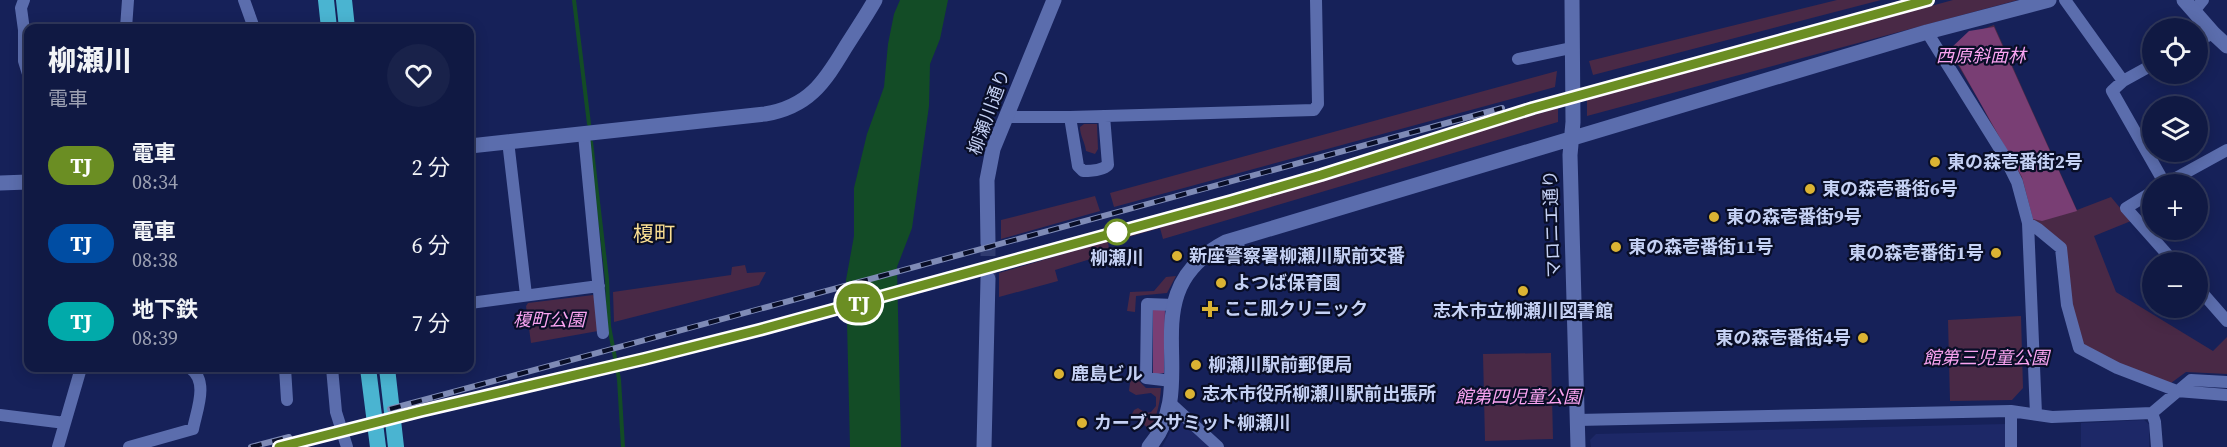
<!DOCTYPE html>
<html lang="ja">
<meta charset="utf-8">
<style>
body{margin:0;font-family:"Source Serif 4","Noto Sans JP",serif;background:#19224a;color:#f1f3f6;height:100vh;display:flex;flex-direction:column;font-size:22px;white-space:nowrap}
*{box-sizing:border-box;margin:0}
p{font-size:20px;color:#9ca0b2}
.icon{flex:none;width:33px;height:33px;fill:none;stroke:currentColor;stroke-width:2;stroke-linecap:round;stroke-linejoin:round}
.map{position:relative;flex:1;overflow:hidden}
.panel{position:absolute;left:24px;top:24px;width:450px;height:348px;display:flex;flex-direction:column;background:#101943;border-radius:12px;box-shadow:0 3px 15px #0003,0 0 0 2px #30385c}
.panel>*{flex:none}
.badge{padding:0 12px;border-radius:20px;font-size:21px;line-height:39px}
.tools{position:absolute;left:2142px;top:18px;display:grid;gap:12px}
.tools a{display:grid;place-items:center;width:66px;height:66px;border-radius:50%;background:#101943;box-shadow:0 3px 15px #0003,0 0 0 2px #30385c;font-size:30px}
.map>.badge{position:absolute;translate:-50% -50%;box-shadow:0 0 0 3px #fff}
.round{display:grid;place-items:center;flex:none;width:63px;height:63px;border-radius:32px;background:#19224a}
.headline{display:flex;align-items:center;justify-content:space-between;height:102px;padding:0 24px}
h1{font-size:28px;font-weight:800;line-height:45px}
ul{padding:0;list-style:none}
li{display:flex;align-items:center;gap:18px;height:78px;padding:0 24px}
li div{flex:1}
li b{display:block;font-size:22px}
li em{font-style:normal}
li .badge{min-width:66px;font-weight:700;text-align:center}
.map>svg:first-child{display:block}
.built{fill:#1d2867}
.green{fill:#492946}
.forest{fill:#793e74}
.water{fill:#134c26}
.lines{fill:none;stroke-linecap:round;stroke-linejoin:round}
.stream{stroke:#134c26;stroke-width:4}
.tertiary-tunnel{stroke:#303b70;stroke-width:15;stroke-dasharray:15 8;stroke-linecap:butt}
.minor{stroke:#5b6dad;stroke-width:12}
.tertiary{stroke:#5b6dad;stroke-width:15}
.trunk{stroke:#4ab4d1;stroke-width:16}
.rail-casing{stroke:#7f8bb6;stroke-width:6}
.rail{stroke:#090e27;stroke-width:4;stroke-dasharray:11;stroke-linecap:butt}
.line-casing{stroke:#fff;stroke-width:14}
.line{stroke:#6b8e23;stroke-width:9}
.poi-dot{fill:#dbb333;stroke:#090e27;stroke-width:2}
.stop-dot{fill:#fff;stroke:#6b8e23;stroke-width:3}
.labels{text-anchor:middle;stroke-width:4.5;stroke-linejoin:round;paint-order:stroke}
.park-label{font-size:18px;font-style:italic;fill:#f9a3f0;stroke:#090e27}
.street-label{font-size:18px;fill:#c5d1f4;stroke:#090e27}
.poi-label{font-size:18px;font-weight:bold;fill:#c5d1f4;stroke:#090e27;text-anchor:start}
.stop-label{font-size:18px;font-weight:bold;fill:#c5d1f4;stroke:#090e27}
.quarter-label{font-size:21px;fill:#fbdf93;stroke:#090e27}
</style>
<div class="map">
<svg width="2227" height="447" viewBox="0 0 2227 447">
<rect width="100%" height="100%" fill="#162159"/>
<!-- built -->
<path class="built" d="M1182 418 1212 447H1162L1176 421Z
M2144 420 2149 424V447H2081V423Z
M2005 424 2006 447H1591L1590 440 1596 434Z"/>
<!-- green -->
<path class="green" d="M1837 0H1881L1593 75 1589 61Z
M1953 0H2018L1587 116V100Z
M1994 25 2077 210 2111 197 2131 221 2094 236 2116 292 2213 351 2227 337V374L2186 372 2171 383 2114 362 2083 344 2070 300 2064 245 2032 220 2020 180 1981 104 1949 50 1970 34Z
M1557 71 1555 87 1114 207 1110 193Z
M1558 108V122L1163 239 1160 228 1108 243 1110 253 1055 270 1058 281 999 297V273Z
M1084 124H1097L1098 149 1095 154 1086 151C1085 142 1080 136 1080 127Z
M1095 196 1100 211 1001 239V220Z
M745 265 747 273 766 272 759 285 614 322 613 292 731 275 732 267Z
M1176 276 1167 293 1136 296 1135 312 1127 311 1130 292 1154 291 1166 277Z
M593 295 596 299 598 331 531 343 526 306 528 303Z
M2021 316 2023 388 2012 400 1950 401 1948 320Z
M1551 353 1553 439 1485 441 1483 354Z
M1132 379H1137L1146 388H1161C1160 403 1157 416 1150 430L1132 414 1134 410 1138 408 1146 413 1151 412 1156 406V397L1151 393 1136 395 1129 391 1130 383Z"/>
<!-- forest -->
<path class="forest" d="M1994 27 2077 211 2042 221 2033 219 2022 177 1950 49 1969 31Z
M1165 307 1164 373 1153 375V308Z"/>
<!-- water -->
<path class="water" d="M900 0H948L940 39 930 64 929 106 912 228 897 267 901 447H850L846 280 854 236V188L867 134 884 87 888 44 894 14Z"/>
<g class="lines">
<!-- stream -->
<path class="stream" d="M574 0 589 124
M591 142 607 279 609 326 619 379 623 447"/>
<!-- tertiary-tunnel -->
<path class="tertiary-tunnel" d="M988 279V243"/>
<!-- minor -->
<path class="minor" d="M24 0 21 8 24 30V61L28 74
M244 0 254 28
M2065 0 2123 81 2112 91 2165 184
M2194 11 2203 0
M126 28 128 0
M1927 32 2003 154 2017 182 2028 223 2036 414
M2198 41 2213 33
M1518 59 1571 48
M2123 81 2152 65
M1005 117H1070L1314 110 1318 104 1316 0
M1070 117 1078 166 1083 171C1090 171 1103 170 1108 165L1104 116
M584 135 603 333
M508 141 526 295
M2165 184 2227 150
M2152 192 2126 208 2174 262
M2028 223 2038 229 2061 248 2067 305 2079 348 2117 368 2177 391 2227 395
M1237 238 1241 258
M2198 288 2227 321
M470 303 599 286
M285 368 287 400
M332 368 336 412 347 447
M1172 381 1146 378 1147 304 1174 305
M1170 403 1218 447
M2011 411V447
M2152 413 2155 422 2157 447
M0 415 65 423
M1577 420 2011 411 2052 417 2152 413 2191 380 2227 382
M58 447 81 368
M129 447 193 429C197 409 209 381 190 368"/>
<!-- tertiary -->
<path class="tertiary" d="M1572 0 1573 122 1570 155 1578 447
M2184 0 2213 33 2227 46
M470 146 765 114C808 107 824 83 845 48 855 32 866 16 875 0
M0 183 28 182
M988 243 987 180 993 149 1054 0
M984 447 988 279
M1149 447C1205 382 1127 294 1226 242L1927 32 2049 0"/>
<!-- trunk -->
<path class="trunk" d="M326 0 329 28
M344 0 347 28
M368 368 378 447
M387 368 396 447"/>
<!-- rail casing -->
<g class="rail-casing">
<path id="rail" d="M390 409 1502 108
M251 447 289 437
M279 447 421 411 625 364 758 330 1231 201 1321 175 1515 113 1928 0"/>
</g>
<!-- rail -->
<use href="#rail" class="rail"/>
</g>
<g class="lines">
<!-- line casing -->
<g class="line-casing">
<path id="line" d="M279 447 421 411 644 359 759 330 1231 201 1321 175 1533 108 1928 0"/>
</g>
<!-- line -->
<use href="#line" class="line"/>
</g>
<!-- markers -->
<g class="poi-dot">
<circle cx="1935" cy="162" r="6"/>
<circle cx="1810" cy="189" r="6"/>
<circle cx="1714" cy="217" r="6"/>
<circle cx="1616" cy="247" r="6"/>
<circle cx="1996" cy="253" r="6"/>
<circle cx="1177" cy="256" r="6"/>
<circle cx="1221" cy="283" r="6"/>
<circle cx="1523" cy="291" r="6"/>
<path d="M1207 300h6v6h6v6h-6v6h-6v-6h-6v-6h6z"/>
<circle cx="1863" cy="338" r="6"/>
<circle cx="1196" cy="365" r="6"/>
<circle cx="1059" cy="374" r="6"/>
<circle cx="1190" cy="394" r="6"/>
<circle cx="1082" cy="423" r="6"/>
</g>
<circle class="stop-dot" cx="1117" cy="232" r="12"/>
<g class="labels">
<!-- park labels -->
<g class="park-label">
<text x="1981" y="62">西原斜面林</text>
<text x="549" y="326">榎町公園</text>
<text x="1986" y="364">館第三児童公園</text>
<text x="1518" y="403">館第四児童公園</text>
</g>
<!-- street labels -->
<g class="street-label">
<text transform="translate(989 112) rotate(-70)" y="6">柳瀬川通り</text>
<text transform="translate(1552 224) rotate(-92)" y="6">マロニエ通り</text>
</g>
<!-- poi labels -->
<g class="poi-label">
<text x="1947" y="168">東の森壱番街2号</text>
<text x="1822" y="195">東の森壱番街6号</text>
<text x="1726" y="223">東の森壱番街9号</text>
<text x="1628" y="253">東の森壱番街11号</text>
<text x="1984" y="259" text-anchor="end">東の森壱番街1号</text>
<text x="1189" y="262">新座警察署柳瀬川駅前交番</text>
<text x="1233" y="289">よつば保育園</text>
<text x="1224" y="315">ここ肌クリニック</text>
<text x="1523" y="317" text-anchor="middle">志木市立柳瀬川図書館</text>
<text x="1851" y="344" text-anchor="end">東の森壱番街4号</text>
<text x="1208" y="371">柳瀬川駅前郵便局</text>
<text x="1071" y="380">鹿島ビル</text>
<text x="1202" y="400">志木市役所柳瀬川駅前出張所</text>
<text x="1094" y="429">カーブスサミット柳瀬川</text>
</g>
<!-- stop labels -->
<g class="stop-label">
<text x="1117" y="264">柳瀬川</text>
</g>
<!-- quarter labels -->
<g class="quarter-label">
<text x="654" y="241">榎町</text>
</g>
</g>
</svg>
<div class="tools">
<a><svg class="icon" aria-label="locate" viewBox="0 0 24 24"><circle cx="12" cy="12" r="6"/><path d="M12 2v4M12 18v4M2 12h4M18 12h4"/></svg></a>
<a><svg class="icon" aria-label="layers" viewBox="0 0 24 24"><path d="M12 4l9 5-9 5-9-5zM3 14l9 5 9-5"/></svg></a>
<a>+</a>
<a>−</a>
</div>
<b class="badge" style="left:859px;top:303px;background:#6b8e23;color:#fff">TJ</b>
<section class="panel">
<div class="headline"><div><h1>柳瀬川</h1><p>電車</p></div><a class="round"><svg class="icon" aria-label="heart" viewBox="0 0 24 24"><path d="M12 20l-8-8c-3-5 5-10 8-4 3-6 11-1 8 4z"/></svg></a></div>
<ul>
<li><span class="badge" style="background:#6b8e23;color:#fff">TJ</span><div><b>電車</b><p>08:34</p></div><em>2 分</em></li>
<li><span class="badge" style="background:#004da3;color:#fff">TJ</span><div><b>電車</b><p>08:38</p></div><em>6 分</em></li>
<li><span class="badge" style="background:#01aaaa;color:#fff">TJ</span><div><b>地下鉄</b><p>08:39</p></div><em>7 分</em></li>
</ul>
</section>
</div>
